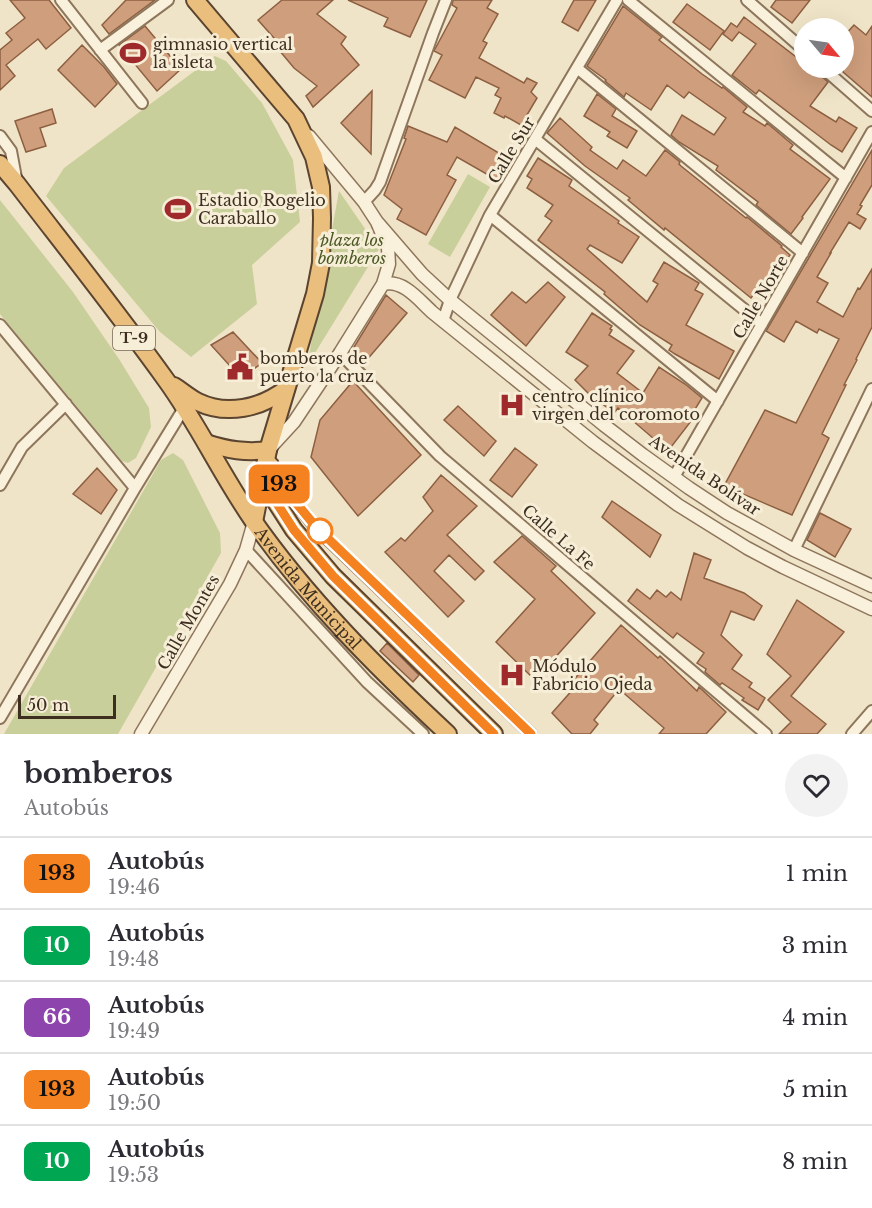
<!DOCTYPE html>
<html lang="es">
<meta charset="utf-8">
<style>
body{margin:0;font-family:"Libre Baskerville",serif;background:#f2f2f3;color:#2b2b33;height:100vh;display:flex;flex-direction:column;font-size:22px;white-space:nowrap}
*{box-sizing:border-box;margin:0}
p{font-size:20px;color:#7c7c81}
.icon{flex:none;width:33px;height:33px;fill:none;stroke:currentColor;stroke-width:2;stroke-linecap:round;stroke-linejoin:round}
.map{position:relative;height:734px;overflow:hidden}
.drawer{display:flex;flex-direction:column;background:#fff;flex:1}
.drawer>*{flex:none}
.badge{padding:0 12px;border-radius:9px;font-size:21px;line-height:39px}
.needle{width:39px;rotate:119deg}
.tools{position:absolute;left:794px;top:18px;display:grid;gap:12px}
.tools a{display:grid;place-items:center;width:60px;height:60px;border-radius:50%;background:#fff;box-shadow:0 6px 24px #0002;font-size:30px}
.scale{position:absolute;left:18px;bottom:15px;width:98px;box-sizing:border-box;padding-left:6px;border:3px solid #3d2e20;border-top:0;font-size:16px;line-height:21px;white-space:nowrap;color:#3d2e20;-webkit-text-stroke:4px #f7eed8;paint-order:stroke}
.map>.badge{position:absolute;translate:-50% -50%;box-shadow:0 0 0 3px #fff}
.round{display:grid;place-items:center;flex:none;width:63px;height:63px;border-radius:32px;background:#f2f2f3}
.overview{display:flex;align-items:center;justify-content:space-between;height:102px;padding:0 24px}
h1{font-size:28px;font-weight:700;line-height:45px}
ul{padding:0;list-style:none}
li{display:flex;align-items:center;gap:18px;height:72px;padding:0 24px;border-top:2px solid #e1e1e2}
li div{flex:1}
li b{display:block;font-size:22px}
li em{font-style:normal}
li .badge{min-width:66px;font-weight:700;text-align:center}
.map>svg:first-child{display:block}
.green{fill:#c9cf9b}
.building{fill:#cf9f7d;stroke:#8d5f41;stroke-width:1.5}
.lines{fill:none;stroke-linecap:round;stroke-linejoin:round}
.minor-casing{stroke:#8d765c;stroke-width:14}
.tertiary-casing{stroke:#8d765c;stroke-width:15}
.trunk-casing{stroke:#5b4430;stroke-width:20}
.minor{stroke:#faf1dc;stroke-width:10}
.tertiary{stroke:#faf1dc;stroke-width:12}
.trunk{stroke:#eabe7c;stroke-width:16}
.line-casing{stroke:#fff;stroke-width:14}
.line{stroke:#f58220;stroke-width:9}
.stop-dot{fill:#fff;stroke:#f58220;stroke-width:3}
.labels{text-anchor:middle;stroke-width:6;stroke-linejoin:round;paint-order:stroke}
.shield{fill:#f7eed8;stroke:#756857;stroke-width:1.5}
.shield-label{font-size:15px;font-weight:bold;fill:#3d2e20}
.poi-label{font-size:16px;fill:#3d2e20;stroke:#f7eed8;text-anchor:start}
.street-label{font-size:16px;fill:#3d2e20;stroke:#f7eed8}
.park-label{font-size:16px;font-style:italic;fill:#4d5a26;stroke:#f7eed8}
</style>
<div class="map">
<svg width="872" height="734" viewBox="0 0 872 734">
<rect width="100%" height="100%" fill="#f0e4c8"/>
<!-- green -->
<path class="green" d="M215 56 226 61 262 103 293 160 300 222 252 265 257 304 191 357 160 332 46 196 64 168Z
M468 174 490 187 450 257 428 244Z
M339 191 379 249 307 366Z
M0 200 73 292 119 359 149 408 151 427 136 458 128 463 122 461 0 314Z
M173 453 183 460 220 533 221 553 118 734H4L161 460Z"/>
<!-- building -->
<path class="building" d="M10 0H49L71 28 46 49 38 39 6 65 15 76 0 90V50L12 40 6 33 25 18Z
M126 0H155L109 34 102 25Z
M282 0H333L317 14 346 37 341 44 359 65 313 107 306 96 317 86 294 68 279 50 282 47 258 20Z
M348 0H427L410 37 384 26 388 18Z
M453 0H492L487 8 498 14 483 41 487 43 479 58 524 83 527 78 537 83 531 92 537 98 521 125 505 116 504 118 494 113 501 98 495 95 499 88 476 77 465 98 429 80 442 55 434 51 435 49 457 8 452 5Z
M574 0H596L578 31 562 22Z
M776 0H810L792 23 771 7Z
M687 4 724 31 710 50 673 22Z
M623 6 662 37 659 40 702 74 722 88 723 87 747 107 743 112 765 126 767 123 793 145 790 149 830 179 802 217 803 218 791 234 756 205 758 202 716 170 718 166 679 142 671 135 682 115 714 135 726 118 689 92 684 98 667 85 651 110 626 93 624 97 605 81 606 80 587 66Z
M744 17 804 63V68H816L818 73 828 82 810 106 836 122 839 117 857 128 842 152 831 145 759 90 756 94 732 75 756 44 739 32 732 41 723 34 731 23 737 27Z
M854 25 866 35 872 26V97L843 72V37Z
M145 26 181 69 157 91 119 45Z
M82 45 104 67 117 84 95 107 58 70Z
M372 91 371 154 341 123Z
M597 94 616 109 612 116 637 131 627 148 607 136 610 132 584 116Z
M52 109 56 123 40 128 46 146 26 152 15 121Z
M560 118 592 147 590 150 617 169 623 160 646 176 665 150 680 162 679 164 681 166 746 218 747 217 782 246 781 247 790 255 769 281 766 278 751 298 665 228 664 230 628 200 630 198 585 166 547 133Z
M408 126 447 142 455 127 509 159 497 180 457 157 447 175 456 180 426 235 397 219 402 209 384 195 406 139 404 138Z
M872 150V185L860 205 862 206 857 214 866 219 860 229 849 222 830 253H831L817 277 828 283 817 302 843 317 858 288 860 289 872 269V327L856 359 857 360 844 385H846L822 434 829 438 792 515 724 486 765 410 796 423 839 339 819 329 817 333 796 321 784 342 766 331Z
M538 158 572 180 569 186 619 221 618 223 639 237 622 263 590 245 587 249 647 302 658 284 653 281 664 262 699 283 695 290 703 294 686 325 734 351 719 379 675 354 669 350 672 345 640 325 604 294 605 292 538 240 552 221 545 216 553 205 527 188 532 179 527 176Z
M548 282 565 297 526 346 491 315 512 292 526 303Z
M386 295 407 313 365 362 354 347Z
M592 313 612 326 610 329 612 330 609 335 634 351 617 373 643 393 659 367 685 384 702 398 692 414 695 416 668 451 618 408 614 413 596 399 595 400 575 380 588 366 566 352Z
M233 332 262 363 241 378 211 345Z
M353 381 421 455 358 516 311 457 320 420Z
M458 406 496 441 484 456 444 420Z
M515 448 537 465 512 497 490 480Z
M97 468 117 490 101 514 73 494Z
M441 475 477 506 447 535 484 571 475 580 449 555 434 571 464 601 448 617 385 552 401 538 405 541 433 511 423 497Z
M612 501 661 535 650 557 602 517Z
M820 513 851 529 835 557 807 540Z
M522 536 556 566 551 571 595 613 535 680 496 642 535 599 494 562Z
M694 553 711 560 704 578 744 593 762 606 754 620 731 611 721 635 742 655 732 669 752 683 749 687 765 698 758 710 742 700 744 698 722 683 720 685 705 672 706 669 697 663 704 653 677 633 673 638 628 601 637 589 650 599 657 590 666 597 671 592 681 600Z
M797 600 844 632 791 696 826 724 817 734H779L791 722 768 700 791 676 767 654Z
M621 625 658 658 660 656 697 691 699 687 726 712 706 734H659L664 728 619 689 594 720 598 724 590 734H572L552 713 575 687 571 683Z
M387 643 419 675 413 682 380 651Z"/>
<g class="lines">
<!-- minor casing -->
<g class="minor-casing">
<path id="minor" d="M61 0 142 103
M628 0 846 178
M747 0 804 50
M100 50 168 0
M577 68 803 253
M823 68 872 111
M0 136 11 151 17 183
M535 139 762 324
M364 202 375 190 380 182 433 33 446 0
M490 215 718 401
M443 321 450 300 490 215 617 0
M0 325 135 488
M340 353 440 456 766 734
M674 477 872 132
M274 479 292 498 317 529 531 734
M0 485 22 447 66 404
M246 550 367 682 423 734
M794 550 872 389
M0 718 135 488 184 408
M852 734 872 711"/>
</g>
<!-- tertiary casing -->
<g class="tertiary-casing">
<path id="tertiary" d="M377 222 422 274 450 300 604 425 643 455 689 488 727 513 758 530 794 550 872 586
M383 284C403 279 419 300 432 312L593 442 678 505 747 548 783 567 872 609
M271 447 294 422 340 353 383 284 389 264 388 248 377 222 364 202 309 136
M141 734 230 584 246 550 254 522"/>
</g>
<!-- trunk casing -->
<g class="trunk-casing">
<g id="trunk">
<path d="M195 0 296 119 314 157 321 187 322 218 321 263 315 294 268 450 254 522"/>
<path id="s1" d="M0 164 17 184C67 249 118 313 166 380 198 424 221 474 252 519 307 598 377 668 448 734"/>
<path d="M174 386C182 391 190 398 198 402 227 416 261 408 286 389"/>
<path d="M206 443C228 450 246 453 268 450"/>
<path d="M270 465 276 502 294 530 333 576 494 734"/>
</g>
</g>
<!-- minor -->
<use href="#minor" class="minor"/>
<!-- tertiary -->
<use href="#tertiary" class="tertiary"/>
<!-- trunk -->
<use href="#trunk" class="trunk"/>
</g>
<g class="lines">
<!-- line casing -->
<g class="line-casing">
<path id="line" d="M494 734 333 576 294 530 276 502 271 476 292 498 317 528 531 734"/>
</g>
<!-- line -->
<use href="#line" class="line"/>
</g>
<!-- icons -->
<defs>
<g id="stadium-bare" transform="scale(2.07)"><path d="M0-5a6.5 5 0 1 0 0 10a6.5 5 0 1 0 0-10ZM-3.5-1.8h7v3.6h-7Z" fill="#9e2a2b" stroke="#f7eed8" stroke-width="2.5" paint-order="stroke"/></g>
<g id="civic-bare" transform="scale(2.07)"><path d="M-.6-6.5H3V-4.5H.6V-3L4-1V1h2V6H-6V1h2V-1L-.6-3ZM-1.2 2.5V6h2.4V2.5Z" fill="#9e2a2b" stroke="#f7eed8" stroke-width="2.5" paint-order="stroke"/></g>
<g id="hospital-bare" transform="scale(2.07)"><path d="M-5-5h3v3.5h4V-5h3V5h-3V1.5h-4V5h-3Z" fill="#9e2a2b" stroke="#f7eed8" stroke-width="2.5" paint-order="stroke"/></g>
</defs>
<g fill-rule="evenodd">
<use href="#stadium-bare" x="133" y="53"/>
<use href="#stadium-bare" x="178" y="209"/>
<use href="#civic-bare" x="240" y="367"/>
<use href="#hospital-bare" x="512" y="405"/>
<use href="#hospital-bare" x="512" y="675"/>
</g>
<!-- markers -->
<circle class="stop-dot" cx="320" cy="531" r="12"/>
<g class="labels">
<!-- shield labels -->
<rect class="shield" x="113" y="326" width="42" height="24" rx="4.5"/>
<g class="shield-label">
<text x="134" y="343">T-9</text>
</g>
<!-- poi labels -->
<g class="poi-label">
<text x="153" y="50">gimnasio vertical<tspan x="153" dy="18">la isleta</tspan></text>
<text x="198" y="206">Estadio Rogelio<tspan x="198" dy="18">Caraballo</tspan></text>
<text x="260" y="364">bomberos de<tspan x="260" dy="18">puerto la cruz</tspan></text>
<text x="532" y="402">centro clínico<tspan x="532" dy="18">virgen del coromoto</tspan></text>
<text x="532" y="672">Módulo<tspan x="532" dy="18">Fabricio Ojeda</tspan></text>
</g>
<!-- street labels -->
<g class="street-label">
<text transform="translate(511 150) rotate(-59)" y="6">Calle Sur</text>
<text transform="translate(760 297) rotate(-60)" y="6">Calle Norte</text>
<text transform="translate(705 475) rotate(34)" y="6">Avenida Bolívar</text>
<text transform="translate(559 537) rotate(41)" y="6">Calle La Fe</text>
<text dy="6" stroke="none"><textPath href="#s1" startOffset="525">Avenida Municipal</textPath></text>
<text transform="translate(188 622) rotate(-60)" y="6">Calle Montes</text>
</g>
<!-- park labels -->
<g class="park-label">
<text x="352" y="246">plaza los<tspan x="352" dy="18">bomberos</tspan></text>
</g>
</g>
</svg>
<div class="tools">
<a><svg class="needle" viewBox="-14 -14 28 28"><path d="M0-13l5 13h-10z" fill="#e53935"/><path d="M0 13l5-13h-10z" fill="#7c7c81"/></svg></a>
</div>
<div class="scale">50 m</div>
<b class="badge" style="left:279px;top:484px;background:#f58220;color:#111">193</b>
</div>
<section class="drawer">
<div class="overview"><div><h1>bomberos</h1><p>Autobús</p></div><a class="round"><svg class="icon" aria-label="heart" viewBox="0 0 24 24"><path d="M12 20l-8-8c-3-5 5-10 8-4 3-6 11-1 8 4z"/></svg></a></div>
<ul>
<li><span class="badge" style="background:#f58220;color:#111">193</span><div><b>Autobús</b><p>19:46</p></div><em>1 min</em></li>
<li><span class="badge" style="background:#00a651;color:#fff">10</span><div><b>Autobús</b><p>19:48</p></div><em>3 min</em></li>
<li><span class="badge" style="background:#8e44ad;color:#fff">66</span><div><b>Autobús</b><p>19:49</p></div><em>4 min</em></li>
<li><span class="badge" style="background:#f58220;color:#111">193</span><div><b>Autobús</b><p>19:50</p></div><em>5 min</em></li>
<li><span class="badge" style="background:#00a651;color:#fff">10</span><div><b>Autobús</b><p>19:53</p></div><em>8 min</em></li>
</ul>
</section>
